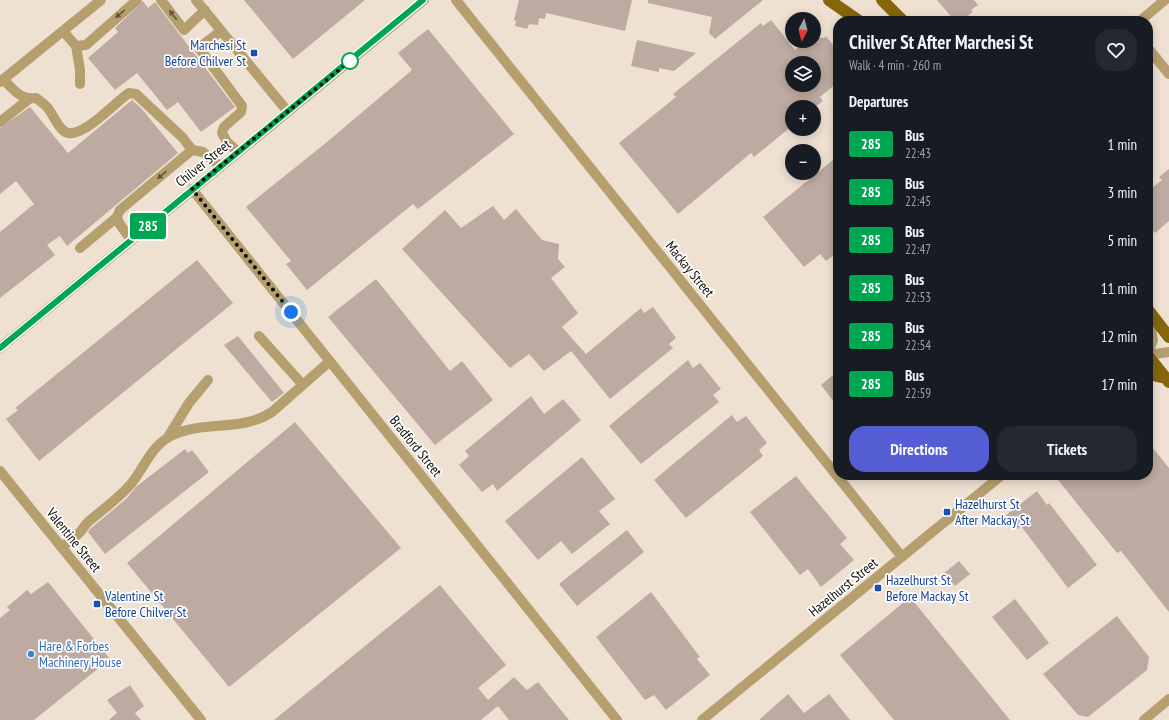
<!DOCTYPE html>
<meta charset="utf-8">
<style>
body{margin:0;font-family:"PT Sans Narrow",sans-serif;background:#242831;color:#f1f3f6;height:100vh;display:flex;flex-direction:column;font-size:15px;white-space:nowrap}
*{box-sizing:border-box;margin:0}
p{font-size:13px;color:#9ea1a6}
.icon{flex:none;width:22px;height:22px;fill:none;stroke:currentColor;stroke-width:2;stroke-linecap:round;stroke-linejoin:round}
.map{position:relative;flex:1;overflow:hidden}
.drawer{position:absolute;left:833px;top:16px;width:320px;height:464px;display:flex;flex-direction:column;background:#171b24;border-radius:16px;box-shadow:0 2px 10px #0003}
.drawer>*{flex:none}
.badge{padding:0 8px;border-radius:3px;font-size:14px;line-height:26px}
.needle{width:26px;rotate:186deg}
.fabs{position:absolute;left:785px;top:12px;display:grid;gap:8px}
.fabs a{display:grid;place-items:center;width:36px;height:36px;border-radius:50%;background:#171b24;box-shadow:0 2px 10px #0003;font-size:20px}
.you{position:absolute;width:20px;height:20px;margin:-10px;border:3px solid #fff;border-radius:50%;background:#1a73e8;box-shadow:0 0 0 6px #1a73e833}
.map>.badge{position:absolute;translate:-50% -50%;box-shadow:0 0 0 2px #fff}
h2{padding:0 16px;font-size:15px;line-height:36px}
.round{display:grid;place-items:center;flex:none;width:42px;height:42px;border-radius:16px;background:#242831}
.summary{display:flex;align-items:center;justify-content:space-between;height:68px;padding:0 16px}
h1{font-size:19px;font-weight:600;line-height:30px}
.primary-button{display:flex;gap:8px;margin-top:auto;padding:8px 16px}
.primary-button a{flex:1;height:46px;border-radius:16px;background:#545dd3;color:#fff;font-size:16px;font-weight:600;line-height:46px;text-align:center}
.primary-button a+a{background:#242831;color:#f1f3f6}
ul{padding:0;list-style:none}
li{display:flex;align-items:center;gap:12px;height:48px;padding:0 16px}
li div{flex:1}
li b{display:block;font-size:15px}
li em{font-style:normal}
li .badge{min-width:44px;font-weight:700;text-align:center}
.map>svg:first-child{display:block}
.building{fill:#bdaaa1;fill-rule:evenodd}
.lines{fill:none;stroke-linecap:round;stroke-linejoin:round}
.minor{stroke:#b59f6f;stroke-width:10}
.major{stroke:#86650b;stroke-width:12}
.oneway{fill:#62553b}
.line-casing{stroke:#fff;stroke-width:9}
.line{stroke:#00a651;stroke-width:6}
.walk{stroke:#100b07;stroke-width:4;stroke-dasharray:0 7.2}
.transit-dot{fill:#1a4fb4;stroke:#fff;stroke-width:1.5}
.stop-dot{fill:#fff;stroke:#00a651;stroke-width:2}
.shop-dot{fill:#3f7fe0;stroke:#fff;stroke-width:1.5}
.labels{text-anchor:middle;stroke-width:3.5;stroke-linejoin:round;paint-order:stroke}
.transit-label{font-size:14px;fill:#164399;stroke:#fff;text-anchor:start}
.street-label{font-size:14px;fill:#100b07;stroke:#fff}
.shop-label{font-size:14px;fill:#366cbe;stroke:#fff;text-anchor:start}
</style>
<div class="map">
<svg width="1169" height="720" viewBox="0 0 1169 720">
<rect width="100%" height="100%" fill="#efe1d2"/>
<!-- building -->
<path class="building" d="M244 0H365L293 59Z
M519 0H632L625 31 546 13 545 19 539 18 538 25 529 24 527 29 515 26 516 21 514 20Z
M648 0H763L715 39 709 33 712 17 648 3Z
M937 0H974L978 5 971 10 973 12 961 21H955Z
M143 1 148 8 155 2 235 107 201 132 178 102 167 110 137 73 115 90 88 58 118 32 115 28Z
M771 20 795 50 805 41H814V37L824 38 826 36 838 52V82L820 97 823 101 815 107H792V126L754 157 751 153 678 214 619 143 676 97 673 94 761 23 763 26ZM792 63H814V85H792Z
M428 29 514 134 418 209 413 204 307 290 286 264 291 261 246 207 327 142 412 70 398 53Z
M637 40 696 53 674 71 659 68V72L631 66Z
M132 100 141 108 178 153 67 246 60 236 47 245 55 255 0 298V232L34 204 16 181 0 194V128L30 107 68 153Z
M838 156V252L826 261 820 254 804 267 763 217Z
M1169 169V221L1155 233 1148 224V191L1162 180 1159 177Z
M493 206 504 220 516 209 542 240 559 244 558 259 565 267 551 278 578 313 562 327 586 354 641 308 644 313 653 307 676 338 669 344 673 348 610 399 571 351 544 371 529 354 510 368 402 249 445 210 461 228Z
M197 260 233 303 39 461 6 419 18 410 15 408Z
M376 279 450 371 462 361 493 400 435 445 328 317Z
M238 336 284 393 272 402 224 345Z
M688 360 693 368 700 363 721 389 713 395 719 402 641 464 609 426Z
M838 371V407L821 385Z
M531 396 544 414 563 399 581 420 497 491 493 484 482 492 459 465 469 456 465 451Z
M732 415 737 422 746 416 767 443 759 450 763 456 686 518 654 480Z
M295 422 401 548 229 687 127 563Z
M1148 442 1169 468V612L1121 551 1117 553 1054 475H1148Z
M185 449 188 453 192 450 209 472 105 554 88 532 90 529 126 499 137 486Z
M582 457 615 499 599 511 610 524 572 554 561 541 538 560 505 521Z
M796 476 847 538 840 544 854 560 821 587 808 569 800 575 750 512Z
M1037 491 1047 505 1049 503 1097 565 1068 588 1021 526 1018 529 1006 515Z
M627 530 644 552 577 606 559 584Z
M959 561 970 574 955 586 944 573Z
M48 582 110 659 34 720H0V618L10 610 7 607 27 590 31 594Z
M440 585 506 665 478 688 488 700 514 677 527 690 538 682 569 720H509L498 706 481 720H274Z
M651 592 700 657 697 659 710 675 666 710 654 695 645 700 596 637Z
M910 597 1010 720H894L840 655Z
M1015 599 1049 643 1027 660 992 617Z
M1117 616 1149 657 1147 670 1088 717 1078 715 1043 674Z
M130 685 144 706 135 713 141 720H109L117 713 107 700Z
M788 694 804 713 829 694 850 720H759Z"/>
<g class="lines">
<!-- minor -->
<path class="minor" d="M161 0 184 30 205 10
M196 0 288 112
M456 0 902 557
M1140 21 1165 0
M63 31 76 46 86 45 137 0
M221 31 199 48 242 106 241 112 224 127 222 133 227 142 238 152
M76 46 80 70V84
M1148 48 1169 74
M3 79C14 90 20 100 36 98 40 101 43 103 46 106 53 113 56 125 64 131 79 143 115 102 129 93L136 94 183 138 192 150 203 152 220 166
M0 82 101 0
M0 122 29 99
M192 189 617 720
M117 217 119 223 131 240
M80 248 117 217 120 210 192 150
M1148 314 1153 340 1148 353
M259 336 303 385
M0 348 424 0
M1148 355 1169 352
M168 437 189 403 208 380
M0 471 201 720
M61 547C67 543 74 539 78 534 82 531 84 526 88 522 102 510 119 498 131 484 144 468 151 447 169 437 202 419 240 433 272 412L330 361
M702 720 1002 475
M1144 720 1169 699"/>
<!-- major -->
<path class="major" d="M829 0 859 21
M882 0 903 21
M1148 310 1169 337
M1148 356 1169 382
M1148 374 1166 378"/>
</g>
<!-- one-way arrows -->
<defs><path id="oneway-solid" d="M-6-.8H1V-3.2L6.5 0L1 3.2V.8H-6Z"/></defs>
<g class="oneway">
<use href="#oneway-solid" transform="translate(120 14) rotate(140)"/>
<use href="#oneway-solid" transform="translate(173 15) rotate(-127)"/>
<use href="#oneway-solid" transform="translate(162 175) rotate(140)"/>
</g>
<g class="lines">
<!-- line casing -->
<g class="line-casing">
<path id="line" d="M0 348 423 0"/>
</g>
<!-- line -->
<use href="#line" class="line"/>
<!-- walk -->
<path class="walk" d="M291 312 192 189 350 61"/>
</g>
<!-- markers -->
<g class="transit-dot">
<rect x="250" y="49" width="8" height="8" rx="2"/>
<rect x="943" y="508" width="8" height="8" rx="2"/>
<rect x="874" y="584" width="8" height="8" rx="2"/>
<rect x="93" y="600" width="8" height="8" rx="2"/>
</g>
<circle class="stop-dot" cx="350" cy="61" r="8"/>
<circle class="shop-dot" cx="31" cy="654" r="4"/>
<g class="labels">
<!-- transit labels -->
<g class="transit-label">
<text x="246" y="50" text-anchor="end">Marchesi St<tspan x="246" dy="16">Before Chilver St</tspan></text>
<text x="955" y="509">Hazelhurst St<tspan x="955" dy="16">After Mackay St</tspan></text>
<text x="886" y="585">Hazelhurst St<tspan x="886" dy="16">Before Mackay St</tspan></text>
<text x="105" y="601">Valentine St<tspan x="105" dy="16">Before Chilver St</tspan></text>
</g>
<!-- street labels -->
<g class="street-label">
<text transform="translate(203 163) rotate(-39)" y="5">Chilver Street</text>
<text transform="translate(690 269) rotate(51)" y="5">Mackay Street</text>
<text transform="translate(416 446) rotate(51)" y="5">Bradford Street</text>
<text transform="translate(74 540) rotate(51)" y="5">Valentine Street</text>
<text transform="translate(843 587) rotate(-39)" y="5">Hazelhurst Street</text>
</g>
<!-- shop labels -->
<g class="shop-label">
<text x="39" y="651">Hare &amp; Forbes<tspan x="39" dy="16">Machinery House</tspan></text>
</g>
</g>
</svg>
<div class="fabs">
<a><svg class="needle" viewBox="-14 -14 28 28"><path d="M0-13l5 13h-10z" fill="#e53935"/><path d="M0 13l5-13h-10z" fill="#9ea1a6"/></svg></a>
<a><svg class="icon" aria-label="layers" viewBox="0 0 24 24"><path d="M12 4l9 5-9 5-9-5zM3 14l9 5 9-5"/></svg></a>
<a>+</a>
<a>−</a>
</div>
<div class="you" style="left:291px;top:312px"></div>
<b class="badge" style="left:148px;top:226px;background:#00a651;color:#fff">285</b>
<section class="drawer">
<div class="summary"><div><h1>Chilver St After Marchesi St</h1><p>Walk · 4 min · 260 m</p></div><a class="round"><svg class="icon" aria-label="heart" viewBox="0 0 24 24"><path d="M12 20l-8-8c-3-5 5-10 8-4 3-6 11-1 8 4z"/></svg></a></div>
<h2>Departures</h2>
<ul>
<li><span class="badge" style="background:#00a651;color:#fff">285</span><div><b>Bus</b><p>22:43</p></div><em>1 min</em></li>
<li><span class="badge" style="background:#00a651;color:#fff">285</span><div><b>Bus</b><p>22:45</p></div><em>3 min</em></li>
<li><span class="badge" style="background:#00a651;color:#fff">285</span><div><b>Bus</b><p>22:47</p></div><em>5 min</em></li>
<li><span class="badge" style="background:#00a651;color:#fff">285</span><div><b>Bus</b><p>22:53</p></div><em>11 min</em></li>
<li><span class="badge" style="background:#00a651;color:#fff">285</span><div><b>Bus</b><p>22:54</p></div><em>12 min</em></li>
<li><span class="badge" style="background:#00a651;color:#fff">285</span><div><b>Bus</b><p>22:59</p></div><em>17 min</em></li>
</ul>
<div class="primary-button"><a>Directions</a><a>Tickets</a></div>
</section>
</div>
